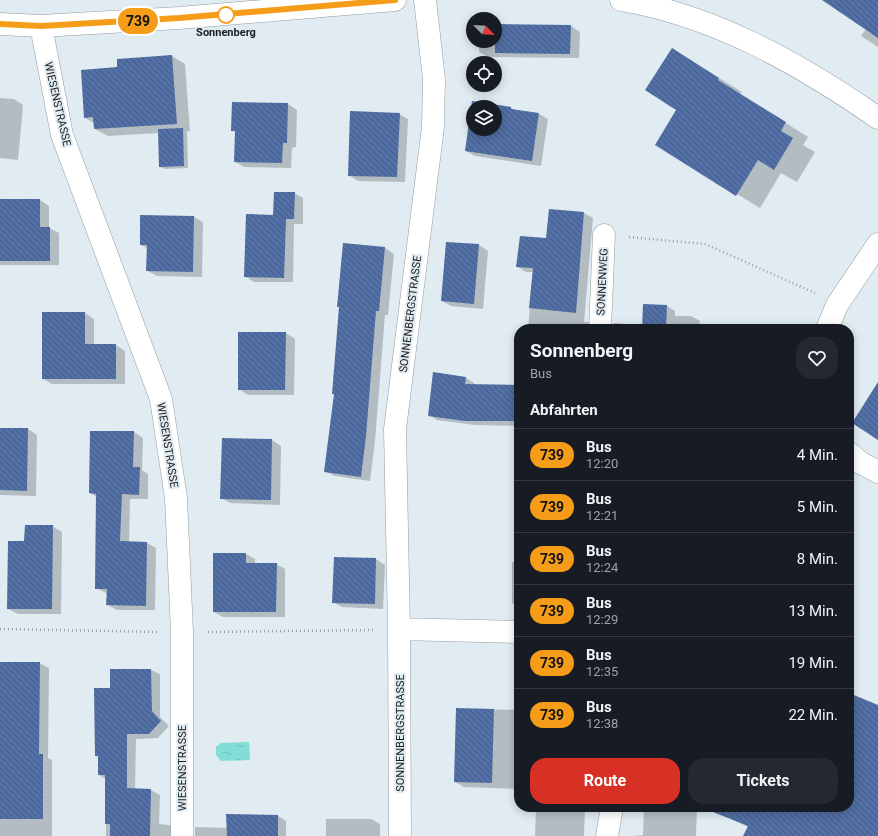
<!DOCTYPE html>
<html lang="de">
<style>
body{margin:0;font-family:Roboto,sans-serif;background:#242831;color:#f1f3f6;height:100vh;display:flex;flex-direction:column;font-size:15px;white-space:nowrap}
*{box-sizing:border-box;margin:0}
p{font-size:13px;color:#9ea1a6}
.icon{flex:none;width:22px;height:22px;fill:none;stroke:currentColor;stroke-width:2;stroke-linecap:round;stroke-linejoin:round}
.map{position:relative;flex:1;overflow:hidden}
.panel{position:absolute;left:514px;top:324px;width:340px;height:488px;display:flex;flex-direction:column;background:#171b24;border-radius:16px;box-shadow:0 2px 10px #0003}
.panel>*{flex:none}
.badge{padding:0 8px;border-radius:13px;font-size:14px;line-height:26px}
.needle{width:26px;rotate:115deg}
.fabs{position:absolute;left:466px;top:12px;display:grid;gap:8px}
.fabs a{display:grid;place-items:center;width:36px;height:36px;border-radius:50%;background:#171b24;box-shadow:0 2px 10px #0003;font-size:20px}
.map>.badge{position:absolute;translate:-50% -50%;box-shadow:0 0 0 2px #fff}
h2{padding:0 16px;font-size:15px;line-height:36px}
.round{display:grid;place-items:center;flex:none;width:42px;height:42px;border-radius:16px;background:#242831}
.head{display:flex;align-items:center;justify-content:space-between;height:68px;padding:0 16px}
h1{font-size:19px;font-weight:700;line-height:30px}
.cta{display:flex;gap:8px;margin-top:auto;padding:8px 16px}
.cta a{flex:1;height:46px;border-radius:16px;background:#d93025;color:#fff;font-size:16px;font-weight:700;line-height:46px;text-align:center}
.cta a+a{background:#242831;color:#f1f3f6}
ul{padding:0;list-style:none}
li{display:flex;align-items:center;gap:12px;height:52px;padding:0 16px;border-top:1px solid #363941}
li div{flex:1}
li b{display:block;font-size:15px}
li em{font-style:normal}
li .badge{min-width:44px;font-weight:700;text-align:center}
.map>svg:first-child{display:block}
.water{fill:url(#water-ripples)}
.shadow{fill:#0003;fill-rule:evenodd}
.building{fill:url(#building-back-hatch);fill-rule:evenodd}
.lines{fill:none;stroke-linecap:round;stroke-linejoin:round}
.minor-casing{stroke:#939ca3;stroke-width:23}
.path{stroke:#98a0a6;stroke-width:2.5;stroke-dasharray:1 3;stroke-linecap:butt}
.minor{stroke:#fff;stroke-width:22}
.line-casing{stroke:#fff;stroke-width:9}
.line{stroke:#f59c19;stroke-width:6}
.stop-dot{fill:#fff;stroke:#f59c19;stroke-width:2}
.labels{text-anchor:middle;stroke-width:4;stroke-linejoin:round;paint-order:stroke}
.stop-label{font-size:11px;font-weight:bold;fill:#1a1d20;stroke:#e0ebf2}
.street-label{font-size:11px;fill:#1a1d20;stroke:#e0ebf2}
</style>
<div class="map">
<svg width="878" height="836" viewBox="0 0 878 836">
<defs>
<pattern id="water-ripples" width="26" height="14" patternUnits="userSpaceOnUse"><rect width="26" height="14" fill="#80ded6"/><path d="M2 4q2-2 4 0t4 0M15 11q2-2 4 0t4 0" fill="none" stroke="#6ebeb7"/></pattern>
<pattern id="building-back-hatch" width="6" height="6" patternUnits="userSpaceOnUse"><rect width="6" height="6" fill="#5270a5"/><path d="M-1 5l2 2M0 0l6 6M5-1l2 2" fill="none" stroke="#435b86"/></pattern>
</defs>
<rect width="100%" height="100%" fill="#e0ebf2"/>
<!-- water -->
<path class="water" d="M249 742 250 760 221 761 216 755V747L221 743Z"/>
<!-- shadow -->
<path class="shadow" d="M824 0H878V47L861 36 866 29Z
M495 25 571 26 580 32 579 58 488 57 479 52V41H495Z
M672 49 742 92 740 94 808 137 803 145 815 152 797 182 781 173 760 208 656 145 678 110Z
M172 56 185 64 190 131H187L188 168 165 169 160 167 159 133 108 136 95 129 94 123 85 118 118 68Z
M0 98 14 99 23 105 18 160 0 158Z
M473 102 511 108 517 111 539 114 548 119 541 166 475 156 466 151ZM473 107H495V129H473Z
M288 104 297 110 296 147 292 148 291 168 244 167 235 162 236 133 232 130Z
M399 114 408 119 405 182 358 181 349 175Z
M294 193 303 198V224H294L293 282H254L245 276 274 216Z
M0 200H40L49 206V228L59 233V265H0Z
M550 210 584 213 593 218 584 322H588L596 327 597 329H528L533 272H526L518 267 547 240Z
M194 217 203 222 202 277 157 276 148 271V249L141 245Z
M479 245 488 251 483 309 451 306 442 301Z
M385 248 394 254 388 315H385L375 441 370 481 335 476 325 471 335 395 333 393Z
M667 306 675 311V316H691L700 321V329H613L614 323 643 325Z
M43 313H85L94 319V345H116L125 351V384H52L43 379Z
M286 333 295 339 294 395H248L239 389Z
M466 378 474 383V386H519V426L475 425 437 420 429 415Z
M0 429H28L37 435 36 496 0 495Z
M134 432 143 438 142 470 148 474V499H130L129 543H147L156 548 155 610H117L107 605 108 594 96 588 97 497 90 493Z
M223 439 272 440 281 446 280 505 230 503 221 498Z
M519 459V514L517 513Z
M52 526 62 532 61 614H18L8 609Z
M246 554 255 559V564H276L285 569V617H223L214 612Z
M376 559 385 565 383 609 342 607 333 602Z
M512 562H519V607L512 603Z
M0 663H39L49 668 48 758 52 760V836H0Z
M151 670 160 674V717L169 726 158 738 136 739 135 789 151 790 160 795 159 824 169 825 178 830V836H106V779L99 775V757L96 756 111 689Z
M849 694 878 706V836H745L748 827 726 816 730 807H849Z
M457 709 519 710V789L464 787 455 782Z
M536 807H585L584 836H535Z
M644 807H697L696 836H634L643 835Z
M278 816 286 821V836H195V827L228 828Z
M326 819H371L380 824V836H326Z"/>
<!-- building -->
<path class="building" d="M822 0H878V38Z
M495 24 571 25 570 54 495 53Z
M672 48 719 78 718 80 786 122 781 131 793 138 774 170 758 160 736 196 655 145 676 110 645 90Z
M172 55 177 124 94 129 93 117 84 118 81 70 117 67V59Z
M472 101 511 107V109L539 113 532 161 465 151ZM473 107H495V129H473Z
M232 102 288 103 287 143H283L282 163 234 162 235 131H231Z
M350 111 400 113 397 177 348 176Z
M183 128 184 166 159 167 158 129Z
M274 192H295L294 219H286L284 278 244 277 246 214 273 215Z
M0 199H40V227H50V261H0Z
M549 209 584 212 576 313 529 308 533 268 516 267 520 236 546 238Z
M140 215 194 216 193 272 146 271 147 245H140Z
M446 242 479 244 474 304 441 301Z
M343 243 385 247 379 311H376L366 436 361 477 324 472 334 394H332L339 307H337Z
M643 304 667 305 666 329H642Z
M42 312H85V344H116V379H42Z
M238 332H286L285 390H238Z
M433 372 466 377 465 384 519 385V421H465L428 416Z
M878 382V440L852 423Z
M0 428H28L27 491 0 490Z
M90 431H134L133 467H140L139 495 122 494 120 541 147 542 146 606 106 605 107 589H95L96 494 89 493Z
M222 438 272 439 271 500 220 499Z
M25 525H53L52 609H7L8 541H24Z
M213 553H246V563H277L276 612H213Z
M334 557 376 558 375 604 332 603Z
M0 662H40L39 754H43V819H0Z
M110 669H151L152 711 161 721 149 734H127V788L151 789 150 836H110V824H105V775H98V756H95L94 688H110Z
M849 693 878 705V836H743L748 826 703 808 849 807Z
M456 708 494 709 492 783 454 782Z
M226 814 278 815V836H227Z"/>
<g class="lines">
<!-- minor casing -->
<g class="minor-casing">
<path id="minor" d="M621 0C716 16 800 64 878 118
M0 24 41 26 179 18 395 0
M41 26 62 135 161 399 176 498 182 632V836
M600 329 604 235
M827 329 837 305 878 244
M849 453 861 463 878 472
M399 629 519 632
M400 836 399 629 395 429 433 127 434 79 425 0
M607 836 612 807"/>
</g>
<!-- path -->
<path class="path" d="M629 237 705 244 815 293
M0 629 157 632
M208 632 375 630"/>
<!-- minor -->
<use href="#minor" class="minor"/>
</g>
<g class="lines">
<!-- line casing -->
<g class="line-casing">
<path id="line" d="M0 24 41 26 179 18 395 0"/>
</g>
<!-- line -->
<use href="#line" class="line"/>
</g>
<!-- markers -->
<circle class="stop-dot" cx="226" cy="15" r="8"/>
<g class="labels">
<!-- stop labels -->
<g class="stop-label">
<text x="226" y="36">Sonnenberg</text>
</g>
<!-- street labels -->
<g class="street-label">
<text transform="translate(58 104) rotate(77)" y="4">WIESENSTRASSE</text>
<text transform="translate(602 282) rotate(-87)" y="4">SONNENWEG</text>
<text transform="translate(410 314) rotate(-83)" y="4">SONNENBERGSTRASSE</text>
<text transform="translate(168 445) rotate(81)" y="4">WIESENSTRASSE</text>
<text transform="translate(400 733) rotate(-90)" y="4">SONNENBERGSTRASSE</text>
<text transform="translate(182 768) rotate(-90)" y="4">WIESENSTRASSE</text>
</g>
</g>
</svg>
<div class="fabs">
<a><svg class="needle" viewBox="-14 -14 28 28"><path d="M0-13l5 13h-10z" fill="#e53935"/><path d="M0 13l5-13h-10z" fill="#9ea1a6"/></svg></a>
<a><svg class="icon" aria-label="locate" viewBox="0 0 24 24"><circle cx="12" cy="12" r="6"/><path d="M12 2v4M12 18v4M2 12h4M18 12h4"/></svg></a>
<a><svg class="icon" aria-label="layers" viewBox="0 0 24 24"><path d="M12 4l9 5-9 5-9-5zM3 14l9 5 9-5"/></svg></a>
</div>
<b class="badge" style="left:138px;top:21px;background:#f59c19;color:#111">739</b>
<section class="panel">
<div class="head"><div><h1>Sonnenberg</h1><p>Bus</p></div><a class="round"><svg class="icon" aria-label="heart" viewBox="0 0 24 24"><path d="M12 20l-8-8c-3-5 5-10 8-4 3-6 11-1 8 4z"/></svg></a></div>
<h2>Abfahrten</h2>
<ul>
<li><span class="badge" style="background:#f59c19;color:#111">739</span><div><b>Bus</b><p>12:20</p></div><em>4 Min.</em></li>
<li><span class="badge" style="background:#f59c19;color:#111">739</span><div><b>Bus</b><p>12:21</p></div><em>5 Min.</em></li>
<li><span class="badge" style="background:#f59c19;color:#111">739</span><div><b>Bus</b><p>12:24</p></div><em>8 Min.</em></li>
<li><span class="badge" style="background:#f59c19;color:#111">739</span><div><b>Bus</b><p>12:29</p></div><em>13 Min.</em></li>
<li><span class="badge" style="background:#f59c19;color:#111">739</span><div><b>Bus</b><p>12:35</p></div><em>19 Min.</em></li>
<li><span class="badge" style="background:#f59c19;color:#111">739</span><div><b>Bus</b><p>12:38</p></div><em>22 Min.</em></li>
</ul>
<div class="cta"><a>Route</a><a>Tickets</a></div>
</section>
</div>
